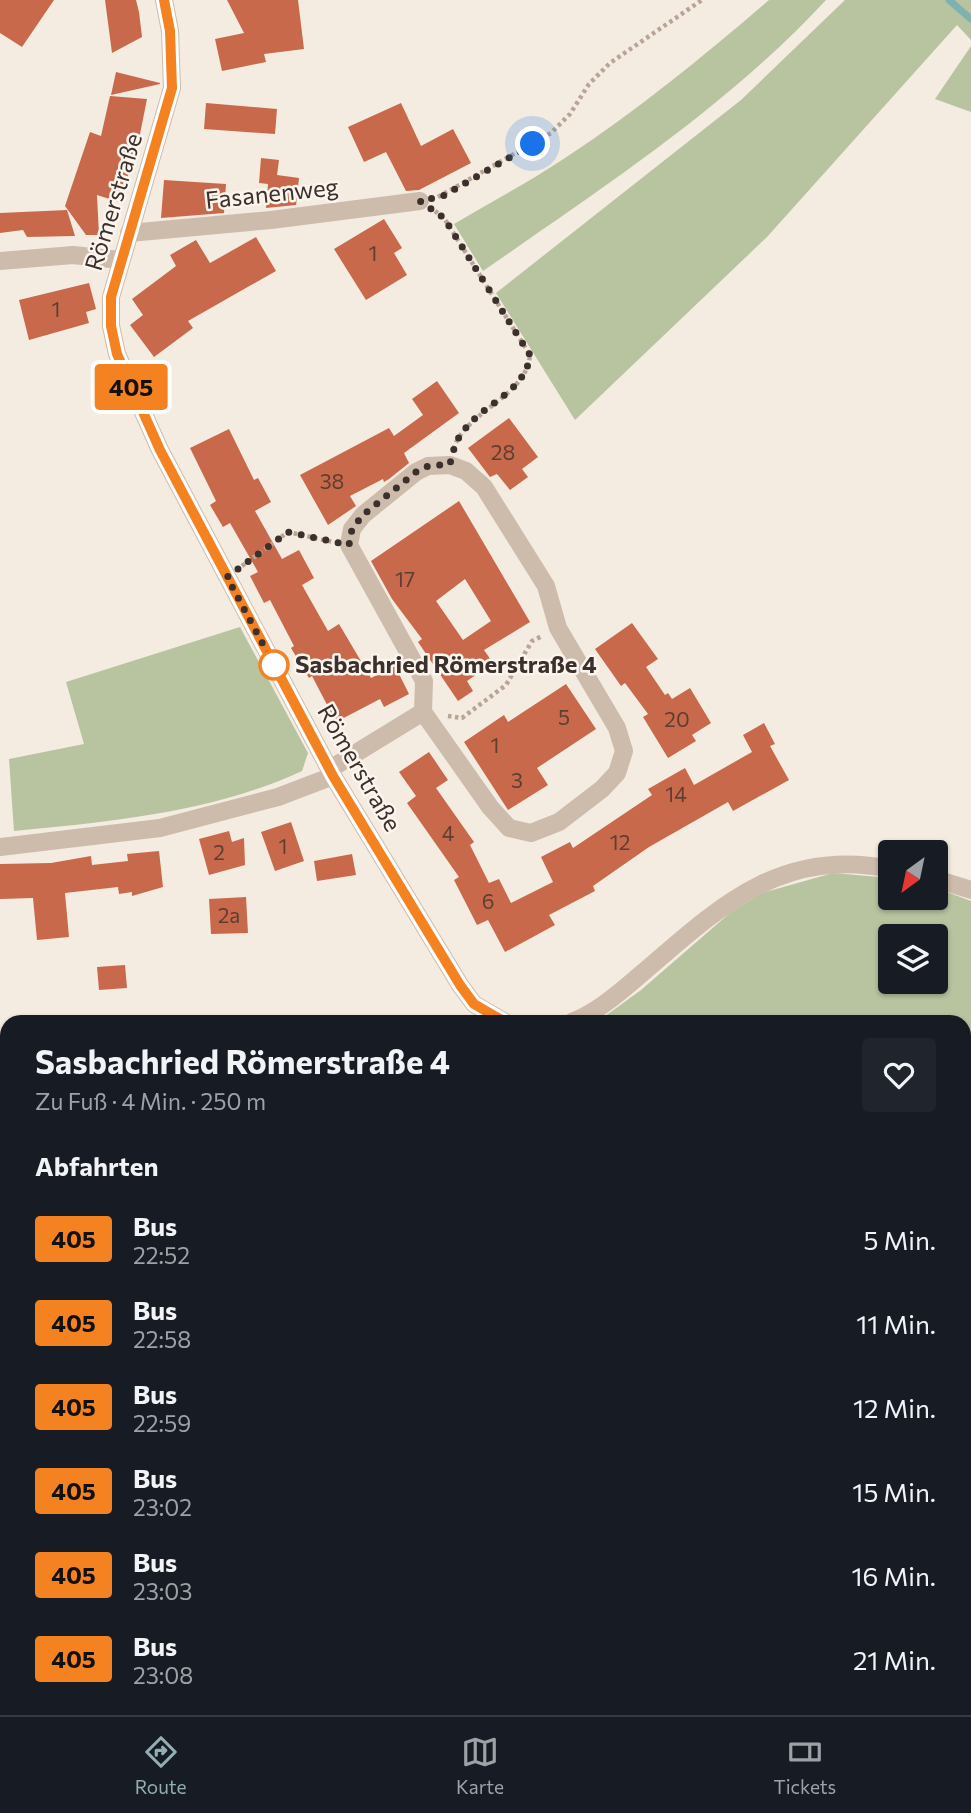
<!DOCTYPE html>
<html lang="de">
<meta charset="utf-8">
<style>
body{margin:0;font-family:Commissioner,sans-serif;background:#20242c;color:#f1f3f6;height:100vh;display:flex;flex-direction:column;font-size:26px;white-space:nowrap}
*{box-sizing:border-box;margin:0}
p{font-size:23px;color:#9ea1a6}
.icon{flex:none;width:38px;height:38px;fill:none;stroke:currentColor;stroke-width:2;stroke-linecap:round;stroke-linejoin:round}
.map{position:relative;flex:1;overflow:hidden}
.sheet{position:absolute;left:0px;top:1015px;width:971px;height:700px;display:flex;flex-direction:column;background:#171b24;border-radius:21px 21px 0 0;box-shadow:0 2px 5px #0004}
.sheet>*{flex:none}
.badge{padding:0 14px;border-radius:5px;font-size:24px;line-height:46px}
.needle{width:46px;rotate:213deg}
.controls{position:absolute;left:878px;top:840px;display:grid;gap:14px}
.controls a{display:grid;place-items:center;width:70px;height:70px;border-radius:7px;background:#171b24;box-shadow:0 2px 5px #0004;font-size:35px}
.you{position:absolute;width:35px;height:35px;margin:-18px;border:5px solid #fff;border-radius:50%;background:#1a73e8;box-shadow:0 0 0 10px #1a73e833}
.map>.badge{position:absolute;translate:-50% -50%;box-shadow:0 0 0 4px #fff}
h2{padding:0 35px;font-size:26px;line-height:63px}
.round{display:grid;place-items:center;flex:none;width:74px;height:74px;border-radius:7px;background:#20242c}
.summary{display:flex;align-items:center;justify-content:space-between;height:119px;padding:0 35px}
h1{font-size:33px;font-weight:700;line-height:52px}
ul{padding:0;list-style:none}
li{display:flex;align-items:center;gap:21px;height:84px;padding:0 35px}
li div{flex:1}
li b{display:block;font-size:26px}
li em{font-style:normal}
li .badge{min-width:77px;font-weight:700;text-align:center}
.tab-bar{display:flex;justify-content:space-around;align-items:center;height:98px;border-top:2px solid #363941;background:#171b24;font-size:19px;color:#9ea1a6}
.tab-bar a{display:grid;justify-items:center;gap:4px}
.tab-bar .selected{color:#92aeb2}
.map>svg:first-child{display:block}
.green{fill:#b8c4a0;fill-rule:evenodd}
.lines{fill:none;stroke-linecap:round;stroke-linejoin:round}
.stream{stroke:#7fb0b2;stroke-width:7}
.building{fill:#c8694b;fill-rule:evenodd}
.path{stroke:#b9a596;stroke-width:4.5;stroke-dasharray:3.5 3.5;stroke-linecap:butt}
.minor{stroke:#cdbbac;stroke-width:18}
.tertiary{stroke:#cdbbac;stroke-width:18}
.line-casing{stroke:#fff;stroke-width:16}
.line{stroke:#f58220;stroke-width:10}
.walk{stroke:#3b302b;stroke-width:7;stroke-dasharray:0 12.6}
.stop-dot{fill:#fff;stroke:#f58220;stroke-width:3.5}
.labels{text-anchor:middle;stroke-width:5;stroke-linejoin:round;paint-order:stroke}
.number-label{font-size:21px;fill:#5e3e33}
.street-label{font-size:24px;fill:#3b302b;stroke:#fbf5ee}
.stop-label{font-size:24px;font-weight:bold;fill:#3b302b;stroke:#fbf5ee;text-anchor:start}
</style>
<div class="map">
<svg width="971" height="1715" viewBox="0 0 971 1715">
<rect width="100%" height="100%" fill="#f4ebe1"/>
<!-- green -->
<path class="green" d="M769 0H826C727 107 602 188 483 271L454 224C491 202 529 182 565 158 637 111 704 56 769 0Z
M845 0H971V40L957 25 767 237 575 420 496 293 741 100Z
M971 46V112L935 99Z
M240 627 308 753 302 771C214 812 110 822 14 831L9 759 84 744 66 682Z
M833 873 891 878V898H936V888L971 901V1306L964 1344V1022H597L641 990 731 912 762 893ZM891 936H936V982H891Z
M440 1708H861L859 1715H441Z"/>
<g class="lines">
<!-- stream -->
<path class="stream" d="M949 0 971 19
M452 1715V1708"/>
</g>
<!-- building -->
<path class="building" d="M0 0H54L22 47 0 33Z
M105 0H136L139 12 142 37 112 53Z
M227 0H298L304 49 264 54 266 62 222 71 215 39 244 33Z
M116 72 160 83V84L111 95Z
M110 96 147 99 137 149 119 202 97 195 99 235H86L65 206 90 132 101 136Z
M206 103 277 109 275 134 204 129Z
M401 103 421 146 453 129 471 163 419 190 406 191 386 152 364 162 348 127Z
M261 158 279 160 277 175 299 178 296 205 266 208 268 184 259 183Z
M164 180 226 184 224 213 161 218Z
M67 210 75 236 27 237 23 230 0 233V213Z
M384 219 402 248 394 253 407 275 366 300 334 249Z
M256 237 276 271 188 321 193 328 154 357 130 325 143 315 132 299 176 266 170 255 196 240 210 263Z
M89 283 96 309 86 312 89 323 29 340 19 300Z
M437 381 459 413 404 453 409 463 389 479 384 482 383 479 350 496 356 506 328 525 300 475 389 428 394 436 423 415 412 399Z
M509 418 538 457 522 469 528 477 510 490 497 474 490 477 468 448Z
M229 429 254 480 258 478 271 502 255 511 282 559 299 550 314 578 302 585 328 631 339 624 371 678 395 666 409 694 384 707 380 699 336 722 312 676 309 678 291 648 294 646 270 600 264 603 250 576 258 572 230 523 223 527 210 505 216 501 190 448Z
M459 501 530 622 484 650 493 663 467 681 473 691 458 701 418 642 422 639 392 599 371 561ZM465 579 491 621 463 640 436 601Z
M632 623 658 659 646 667 665 695 668 693 672 699 690 688 711 723 692 735 696 741 668 758 643 717 648 714 625 683 621 686 595 649Z
M566 684 596 729 537 768 548 785 508 810 464 742 504 715 508 722Z
M764 723 775 744 770 746 789 780 733 811 728 802 649 847 593 886 595 891 549 915 555 925 505 952 488 920 477 925 454 880 459 877 407 803 416 796 399 772 429 752 448 780 436 788 474 842 470 845 489 883 499 879 511 903 553 882 541 857 570 842 573 848 652 795 648 789 685 768 694 785 752 752 743 735Z
M291 822 304 861 275 871 261 832Z
M229 831 232 842 244 838 245 865 209 875 199 839Z
M159 851 163 887 132 896V892L119 894 118 887 65 893 69 937 37 940 33 898 0 899V864L51 863 91 856 92 865 128 861 127 854Z
M352 854 356 875 317 881 314 861Z
M246 897 248 933 211 934 209 899Z
M125 965 127 988 99 990 97 967Z"/>
<g class="lines">
<!-- path -->
<path class="path" d="M438 197 551 133 570 114 589 84 610 63 702 0
M435 211 444 218 530 355C526 397 469 409 454 447
M242 566 288 532 333 542
M448 716 462 718 506 685 532 641 542 636
M434 1715V1708
M571 1715 573 1708"/>
<!-- minor -->
<path class="minor" d="M129 233 271 220 420 201
M450 465 466 471 484 487 546 586 558 628 617 728 624 751 617 773 602 789 559 822 531 833 509 828 490 807 423 712 424 681 349 545 352 529 363 515 416 472 428 466Z
M330 769 423 712
M0 847 160 828 278 797 333 776"/>
<!-- tertiary -->
<path class="tertiary" d="M164 0 170 31 172 88 111 297V326L117 354 160 450 333 776 460 985 474 1004 505 1022
M0 261 73 255 120 260
M936 879 971 890
M572 1022C600 1011 623 989 646 970 721 905 783 847 891 869"/>
</g>
<g class="lines">
<!-- line casing -->
<g class="line-casing">
<path id="line" d="M164 0 170 31 172 88 111 297V326L117 354 160 450 333 776 460 985 474 1004 505 1022"/>
</g>
<!-- line -->
<use href="#line" class="line"/>
<!-- walk -->
<path class="walk" d="M274 665 227 577 288 532 349 545 352 529 363 515 416 472 428 466 450 464C453 451 456 439 465 429 485 403 526 391 530 355L444 218 420 201 443 196 533 144"/>
</g>
<!-- markers -->
<circle class="stop-dot" cx="274" cy="665" r="14"/>
<g class="labels">
<!-- number labels -->
<g class="number-label">
<text x="373" y="261">1</text>
<text x="56" y="317">1</text>
<text x="503" y="460">28</text>
<text x="332" y="489">38</text>
<text x="405" y="587">17</text>
<text x="564" y="725">5</text>
<text x="677" y="727">20</text>
<text x="495" y="753">1</text>
<text x="517" y="788">3</text>
<text x="676" y="802">14</text>
<text x="448" y="841">4</text>
<text x="620" y="850">12</text>
<text x="283" y="854">1</text>
<text x="219" y="860">2</text>
<text x="488" y="909">6</text>
<text x="229" y="923">2a</text>
</g>
<!-- street labels -->
<g class="street-label">
<text transform="translate(272 194) rotate(-6)" y="8">Fasanenweg</text>
<text transform="translate(114 202) rotate(-73)" y="8">Römerstraße</text>
<text transform="translate(359 768) rotate(60)" y="8">Römerstraße</text>
</g>
<!-- stop labels -->
<g class="stop-label">
<text x="295" y="673">Sasbachried Römerstraße 4</text>
</g>
</g>
</svg>
<div class="controls">
<a><svg class="needle" viewBox="-14 -14 28 28"><path d="M0-13l5 13h-10z" fill="#e53935"/><path d="M0 13l5-13h-10z" fill="#9ea1a6"/></svg></a>
<a><svg class="icon" aria-label="layers" viewBox="0 0 24 24"><path d="M12 4l9 5-9 5-9-5zM3 14l9 5 9-5"/></svg></a>
</div>
<div class="you" style="left:533px;top:144px"></div>
<b class="badge" style="left:131px;top:387px;background:#f58220;color:#111">405</b>
<section class="sheet">
<div class="summary"><div><h1>Sasbachried Römerstraße 4</h1><p>Zu Fuß · 4 Min. · 250 m</p></div><a class="round"><svg class="icon" aria-label="heart" viewBox="0 0 24 24"><path d="M12 20l-8-8c-3-5 5-10 8-4 3-6 11-1 8 4z"/></svg></a></div>
<h2>Abfahrten</h2>
<ul>
<li><span class="badge" style="background:#f58220;color:#111">405</span><div><b>Bus</b><p>22:52</p></div><em>5 Min.</em></li>
<li><span class="badge" style="background:#f58220;color:#111">405</span><div><b>Bus</b><p>22:58</p></div><em>11 Min.</em></li>
<li><span class="badge" style="background:#f58220;color:#111">405</span><div><b>Bus</b><p>22:59</p></div><em>12 Min.</em></li>
<li><span class="badge" style="background:#f58220;color:#111">405</span><div><b>Bus</b><p>23:02</p></div><em>15 Min.</em></li>
<li><span class="badge" style="background:#f58220;color:#111">405</span><div><b>Bus</b><p>23:03</p></div><em>16 Min.</em></li>
<li><span class="badge" style="background:#f58220;color:#111">405</span><div><b>Bus</b><p>23:08</p></div><em>21 Min.</em></li>
</ul>
</section>
</div>
<nav class="tab-bar">
<a class="selected"><svg class="icon" aria-label="directions" viewBox="0 0 24 24"><path d="M12 3l9 9-9 9-9-9zM9 14v-3h6M13 9l2 2-2 2"/></svg>Route</a>
<a><svg class="icon" aria-label="map" viewBox="0 0 24 24"><path d="M3 6l6-2 6 2 6-2v14l-6 2-6-2-6 2zM9 4v14M15 6v14"/></svg>Karte</a>
<a><svg class="icon" aria-label="tickets" viewBox="0 0 24 24"><path d="M3 7h18v10H3zM15 7v10"/></svg>Tickets</a>
</nav>
